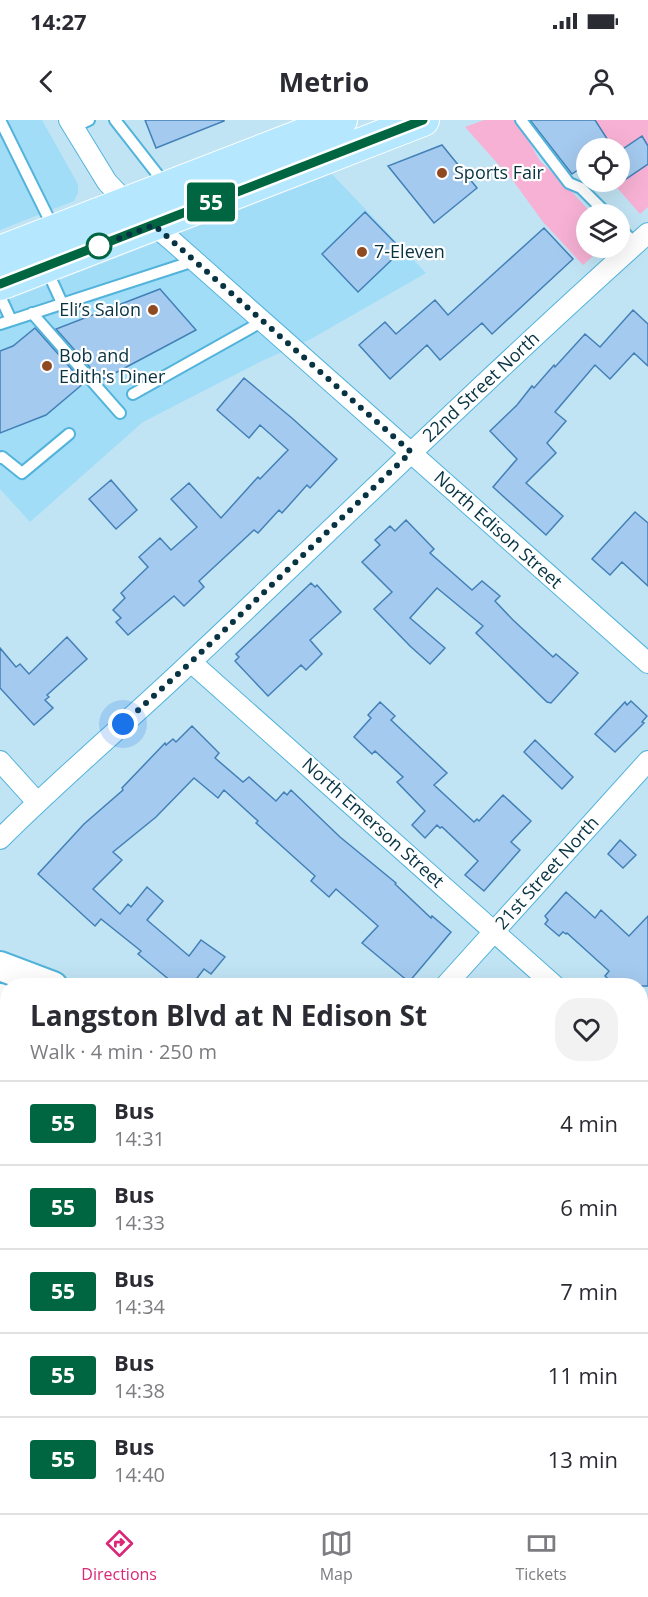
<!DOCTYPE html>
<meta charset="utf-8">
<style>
body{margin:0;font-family:"Open Sans",sans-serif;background:#f2f2f3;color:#2b2b33;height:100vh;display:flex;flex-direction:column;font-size:22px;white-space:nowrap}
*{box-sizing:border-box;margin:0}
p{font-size:20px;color:#7c7c81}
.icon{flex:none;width:33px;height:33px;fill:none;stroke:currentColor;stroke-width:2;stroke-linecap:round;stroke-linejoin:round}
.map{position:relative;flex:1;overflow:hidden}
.side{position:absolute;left:0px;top:858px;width:648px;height:536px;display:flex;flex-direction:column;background:#fff;border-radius:24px 24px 0 0;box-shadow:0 6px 24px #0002}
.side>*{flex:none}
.badge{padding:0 12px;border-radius:4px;font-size:21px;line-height:39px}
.tools{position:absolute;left:576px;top:18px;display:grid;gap:12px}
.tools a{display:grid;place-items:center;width:54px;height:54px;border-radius:50%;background:#fff;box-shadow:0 6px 24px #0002;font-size:30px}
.you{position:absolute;width:30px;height:30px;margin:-15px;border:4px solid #fff;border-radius:50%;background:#1a73e8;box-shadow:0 0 0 9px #1a73e833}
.map>.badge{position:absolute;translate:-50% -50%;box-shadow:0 0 0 3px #fff}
.round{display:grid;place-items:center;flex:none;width:63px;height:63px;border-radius:24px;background:#f2f2f3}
.summary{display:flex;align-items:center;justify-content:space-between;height:102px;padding:0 30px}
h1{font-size:28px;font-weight:700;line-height:45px}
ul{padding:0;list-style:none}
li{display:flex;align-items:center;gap:18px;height:84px;padding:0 30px;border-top:2px solid #e1e1e2}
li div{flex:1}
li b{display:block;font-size:22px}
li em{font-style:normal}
li .badge{min-width:66px;font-weight:700;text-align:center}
.status{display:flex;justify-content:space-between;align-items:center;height:42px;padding:0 30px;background:#fff;direction:ltr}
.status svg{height:16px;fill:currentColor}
header{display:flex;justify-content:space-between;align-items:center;height:78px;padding:0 30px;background:#fff;font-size:27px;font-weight:700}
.menu{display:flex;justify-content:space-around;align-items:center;height:84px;border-top:2px solid #e1e1e2;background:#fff;font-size:16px;color:#7c7c81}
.menu a{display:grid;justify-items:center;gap:3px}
.menu .current{color:#db2777}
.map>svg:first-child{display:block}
.built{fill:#a2ddf8}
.green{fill:#f7b1d4}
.building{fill:#a4caef;stroke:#4280b7;stroke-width:1.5}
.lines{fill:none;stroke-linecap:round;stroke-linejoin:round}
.lane-casing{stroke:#52b3db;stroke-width:14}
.street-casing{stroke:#52b3db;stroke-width:22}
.secondary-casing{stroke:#52b3db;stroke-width:32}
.primary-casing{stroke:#fff;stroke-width:34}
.lane{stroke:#fff;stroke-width:10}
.street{stroke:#fff;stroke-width:20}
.secondary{stroke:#fff;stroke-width:28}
.primary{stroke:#b5e8fe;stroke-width:32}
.line-casing{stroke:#fff;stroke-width:14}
.line{stroke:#006641;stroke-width:9}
.walk{stroke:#073343;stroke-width:6;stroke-dasharray:0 10.8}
.poi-dot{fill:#904a22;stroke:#fff;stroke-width:2}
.stop-dot{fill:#fff;stroke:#006641;stroke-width:3}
.labels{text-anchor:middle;stroke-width:4.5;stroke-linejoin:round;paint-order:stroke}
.poi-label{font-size:18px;fill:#073343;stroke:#fff;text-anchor:start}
.street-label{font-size:18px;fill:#073343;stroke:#fff}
</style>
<div class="status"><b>14:27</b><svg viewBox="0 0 49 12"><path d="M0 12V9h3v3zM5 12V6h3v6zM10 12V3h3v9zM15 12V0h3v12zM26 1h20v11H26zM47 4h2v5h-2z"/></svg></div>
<header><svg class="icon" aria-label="back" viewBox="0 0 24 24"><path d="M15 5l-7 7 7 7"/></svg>Metrio<svg class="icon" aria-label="person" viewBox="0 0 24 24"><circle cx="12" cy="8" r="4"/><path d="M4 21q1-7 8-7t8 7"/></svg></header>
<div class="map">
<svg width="648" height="1393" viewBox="0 0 648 1393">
<rect width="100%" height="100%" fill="#c1e4f4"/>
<!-- built -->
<path class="built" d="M0 0H42L78 64V73L74 81 0 110Z
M332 54 426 153 311 219 262 241 143 302 30 402 0 369V183Z"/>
<!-- green -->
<path class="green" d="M484 0H517L540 41 564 63 592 94H586V128H602L583 145 543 102 514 62 465 7Z
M595 0H648V87L640 94 612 62H620V28H610L612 27Z"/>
<!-- building -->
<path class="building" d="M145 0H224V1L156 28Z
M530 0H595L613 28H586V44L572 54Z
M642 16 648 26V44L620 63V31Z
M442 25 477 68 434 103 388 46Z
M365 92 402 130 358 172 322 134Z
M544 108 573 139 492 214 482 203 440 240 427 225 390 259 359 225 385 202 396 214 435 180 448 195Z
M160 169 196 210 104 259 97 251 95 253 56 209Z
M633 190 648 204V246L634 233 610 259 595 245 555 292 566 301 547 323 556 333 526 363 563 396 546 415 493 367 517 339 490 311 517 285 532 266 534 268 554 245 555 247 585 214 600 227Z
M35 208 84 263 46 295 0 313V231L13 226Z
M244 258 293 299 337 339 310 368 307 365 282 393 279 390 258 413 254 410 199 461 204 467 184 486 174 476 128 515 116 502 121 498 113 490 125 478 121 473 148 447 139 437 160 418 171 430 197 407 171 379 189 363 221 398 258 357 260 359 288 330 260 305 249 318 217 290Z
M111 360 137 390 116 409 89 379Z
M635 392 648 403V466L622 442 610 455 592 439Z
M406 400 434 429 430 433 472 470 482 461 500 476 495 481 513 500 553 537 556 534 578 553 551 583 547 582 476 513 483 506 437 468 410 498 445 528 430 544 410 526 374 489 392 472 362 442 380 425 375 420 390 406 395 411Z
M311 463 315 467 317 465 341 492 310 520 322 534 306 550 301 545 268 576 235 541 239 537 236 534Z
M67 517 87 539 47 575 49 577 45 580 53 588 34 605 0 568V528L16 547 20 544 29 554Z
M631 581 647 596 642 602 644 603 615 632 595 614 625 582 627 585Z
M380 582 395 596 391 600 447 653 434 665 474 702 477 699 479 701 503 675 531 701 511 722 520 730 484 771 465 755 478 741 442 707 440 708 437 705 425 718 412 705 425 691 397 662 403 657 375 631 372 634 354 617 371 598 368 595Z
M192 606 219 633 215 638 243 662 249 657 276 681 284 672 287 675 291 670 340 717 396 763 395 764 431 798 432 796 451 812 409 862 362 823 378 806 336 769 329 777 311 761 315 756 256 703 258 701 224 670 218 678 194 658 156 697 113 732 122 740 93 769 120 794 128 784 131 787 147 767 163 781 147 800 189 836 201 820 225 837 211 854 204 849 191 866H177L138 834 141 831 101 799 95 806 38 754 84 704 123 670 122 668 165 623 166 625 173 619 176 622Z
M535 620 573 657 562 669 524 632Z
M620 720 636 735 623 748 608 734Z
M566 772 595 798 601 790 629 816 648 796V866H616L605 856 609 851 567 813 566 814 563 812 559 816 545 804 548 800 545 796Z"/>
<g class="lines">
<!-- lane casing -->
<g class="lane-casing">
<path id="lane" d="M0 0 53 107
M115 0 165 64
M521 0 569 63 581 68 607 94
M74 7 89 0
M620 108 635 124
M46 148 62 183
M0 176 11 200
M32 193 120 293
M0 204 194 141
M133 274 263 201
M0 338 2 337 22 353 69 314"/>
</g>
<!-- street casing -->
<g class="street-casing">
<path id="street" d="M69 0 107 62 127 83 170 119 648 543
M191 542 555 866
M0 641 37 682
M0 719C62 657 129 601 193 540 344 398 493 252 648 113
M445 866 648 641
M640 943 648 949
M0 1158 8 1163
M640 1181 648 1173
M283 1386 289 1393
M455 1393 461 1386"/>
</g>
<!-- secondary casing -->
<g class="secondary-casing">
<path id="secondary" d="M0 846 53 866
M0 878 8 881
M0 1058 8 1046
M0 1112 8 1101
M640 1338 648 1345
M640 1374 648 1381"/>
</g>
<!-- primary casing -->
<g class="primary-casing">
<path id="primary" d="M0 132 341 0
M0 164 423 0"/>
</g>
<!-- lane -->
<use href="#lane" class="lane"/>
<!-- street -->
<use href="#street" class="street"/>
<!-- secondary -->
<use href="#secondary" class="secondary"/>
<!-- primary -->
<use href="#primary" class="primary"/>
</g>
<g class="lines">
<!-- line casing -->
<g class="line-casing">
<path id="line" d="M0 164 423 0"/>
</g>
<!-- line -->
<use href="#line" class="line"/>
<!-- walk -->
<path class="walk" d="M99 126 154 105 411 332 191 542 123 604"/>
</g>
<!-- markers -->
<g class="poi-dot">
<circle cx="442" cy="53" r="6"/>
<circle cx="362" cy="132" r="6"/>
<circle cx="153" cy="190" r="6"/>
<circle cx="47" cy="246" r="6"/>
</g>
<circle class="stop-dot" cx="99" cy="126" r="12"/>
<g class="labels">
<!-- poi labels -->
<g class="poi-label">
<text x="454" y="59">Sports Fair</text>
<text x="374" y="138">7-Eleven</text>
<text x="141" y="196" text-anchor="end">Eli’s Salon</text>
<text x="59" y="242">Bob and<tspan x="59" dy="21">Edith's Diner</tspan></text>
</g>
<!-- street labels -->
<g class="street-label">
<text transform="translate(481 267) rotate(-43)" y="6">22nd Street North</text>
<text transform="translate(498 410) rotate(42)" y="6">North Edison Street</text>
<text transform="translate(373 703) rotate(42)" y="6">North Emerson Street</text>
<text transform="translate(547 753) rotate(-48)" y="6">21st Street North</text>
</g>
</g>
</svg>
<div class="tools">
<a><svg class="icon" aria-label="locate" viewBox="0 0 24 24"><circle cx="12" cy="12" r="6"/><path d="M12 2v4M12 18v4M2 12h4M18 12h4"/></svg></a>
<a><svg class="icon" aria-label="layers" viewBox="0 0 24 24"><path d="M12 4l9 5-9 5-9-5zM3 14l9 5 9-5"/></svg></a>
</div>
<div class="you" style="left:123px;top:604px"></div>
<b class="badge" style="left:211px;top:82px;background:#006641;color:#fff">55</b>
<section class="side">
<div class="summary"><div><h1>Langston Blvd at N Edison St</h1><p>Walk · 4 min · 250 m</p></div><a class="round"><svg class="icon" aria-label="heart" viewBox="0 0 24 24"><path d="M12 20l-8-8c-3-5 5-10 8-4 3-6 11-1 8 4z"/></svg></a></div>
<ul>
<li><span class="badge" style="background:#006641;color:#fff">55</span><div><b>Bus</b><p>14:31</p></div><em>4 min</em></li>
<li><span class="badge" style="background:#006641;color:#fff">55</span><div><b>Bus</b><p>14:33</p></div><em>6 min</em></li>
<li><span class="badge" style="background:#006641;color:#fff">55</span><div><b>Bus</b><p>14:34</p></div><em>7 min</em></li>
<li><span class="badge" style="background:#006641;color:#fff">55</span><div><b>Bus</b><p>14:38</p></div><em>11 min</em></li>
<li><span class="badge" style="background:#006641;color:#fff">55</span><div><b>Bus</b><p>14:40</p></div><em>13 min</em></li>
</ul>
</section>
</div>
<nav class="menu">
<a class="current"><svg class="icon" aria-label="directions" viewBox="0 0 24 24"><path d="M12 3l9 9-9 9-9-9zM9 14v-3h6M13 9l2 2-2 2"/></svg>Directions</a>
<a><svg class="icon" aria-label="map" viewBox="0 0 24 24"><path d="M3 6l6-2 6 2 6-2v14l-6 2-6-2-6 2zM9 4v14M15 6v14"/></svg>Map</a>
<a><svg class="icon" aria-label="tickets" viewBox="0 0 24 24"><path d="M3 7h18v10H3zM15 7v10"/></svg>Tickets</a>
</nav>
